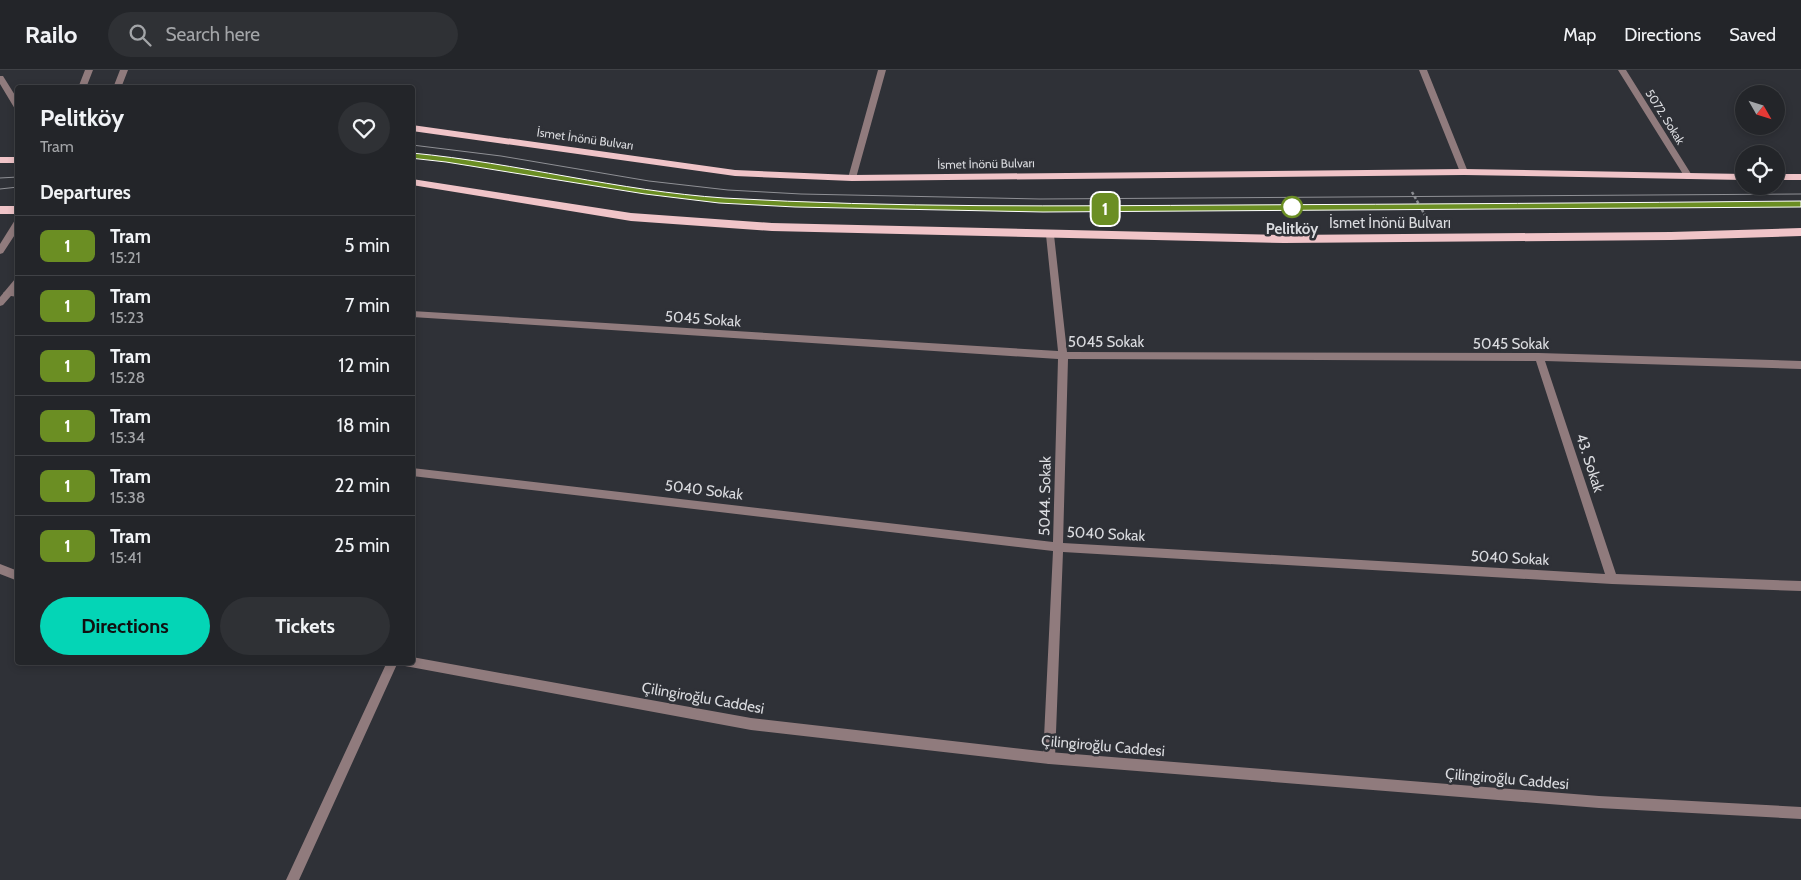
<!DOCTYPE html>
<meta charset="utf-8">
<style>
body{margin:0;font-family:Cabin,sans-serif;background:#2f3135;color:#f1f3f6;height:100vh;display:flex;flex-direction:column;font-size:19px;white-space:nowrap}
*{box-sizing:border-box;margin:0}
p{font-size:16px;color:#a3a5a8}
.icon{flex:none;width:28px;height:28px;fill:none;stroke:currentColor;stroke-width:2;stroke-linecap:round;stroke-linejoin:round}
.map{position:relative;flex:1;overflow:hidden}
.panel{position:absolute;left:15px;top:15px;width:400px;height:580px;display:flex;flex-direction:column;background:#232529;border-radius:5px;box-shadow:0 2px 8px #0003,0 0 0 1px #404246}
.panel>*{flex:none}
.badge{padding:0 10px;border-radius:8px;font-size:18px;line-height:32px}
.needle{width:32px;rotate:129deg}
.tools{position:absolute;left:1735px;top:15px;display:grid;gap:10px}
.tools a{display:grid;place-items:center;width:50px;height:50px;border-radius:50%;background:#232529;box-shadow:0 2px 8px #0003,0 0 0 1px #404246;font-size:25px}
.map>.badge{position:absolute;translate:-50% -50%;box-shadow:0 0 0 2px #fff}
h2{padding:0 25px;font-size:19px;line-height:45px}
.round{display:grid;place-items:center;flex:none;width:52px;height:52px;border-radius:26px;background:#2f3135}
.headline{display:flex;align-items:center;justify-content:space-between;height:85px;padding:0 25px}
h1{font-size:24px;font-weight:800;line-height:38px}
.action{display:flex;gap:10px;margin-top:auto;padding:10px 25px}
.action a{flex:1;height:58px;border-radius:30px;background:#04d5b6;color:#111;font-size:20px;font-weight:800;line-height:58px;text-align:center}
.action a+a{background:#2f3135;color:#f1f3f6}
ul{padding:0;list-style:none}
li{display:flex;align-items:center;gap:15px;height:60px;padding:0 25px;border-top:1px solid #404246}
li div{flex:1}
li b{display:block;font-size:19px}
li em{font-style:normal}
li .badge{min-width:55px;font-weight:700;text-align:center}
header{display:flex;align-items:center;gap:30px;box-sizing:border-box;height:70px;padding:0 25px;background:#232529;border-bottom:1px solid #404246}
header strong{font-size:24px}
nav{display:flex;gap:28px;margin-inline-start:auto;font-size:18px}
.search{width:350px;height:45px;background:#2f3135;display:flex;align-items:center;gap:12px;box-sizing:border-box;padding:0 18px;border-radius:28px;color:#a3a5a8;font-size:19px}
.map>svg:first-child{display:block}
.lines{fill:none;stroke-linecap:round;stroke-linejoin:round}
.path{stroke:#8b8d92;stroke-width:2.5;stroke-dasharray:3 2;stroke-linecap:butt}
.minor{fill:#907b7d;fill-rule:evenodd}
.tertiary{fill:#907b7d;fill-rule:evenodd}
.primary{fill:#f0c4c8;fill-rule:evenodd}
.tram{stroke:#8f9095;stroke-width:1}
.line{fill:#6b8e23;stroke:#fff}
.stop-dot{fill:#fff;stroke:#6b8e23;stroke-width:2.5}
.labels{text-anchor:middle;stroke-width:5;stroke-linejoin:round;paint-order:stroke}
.far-street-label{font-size:12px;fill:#dadbdf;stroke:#2f3137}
.street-label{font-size:15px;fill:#dadbdf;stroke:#2f3137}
.stop-label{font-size:15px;font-weight:bold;fill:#dadbdf;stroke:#2f3137}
</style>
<header>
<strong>Railo</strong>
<div class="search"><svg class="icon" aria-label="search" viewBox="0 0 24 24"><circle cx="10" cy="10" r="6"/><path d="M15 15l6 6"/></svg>Search here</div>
<nav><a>Map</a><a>Directions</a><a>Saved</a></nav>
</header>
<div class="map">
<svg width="1801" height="810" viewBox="0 0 1801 810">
<rect width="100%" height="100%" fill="#2f3137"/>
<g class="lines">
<!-- path -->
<path class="path" d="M1412 122 1426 147"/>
<!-- minor -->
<path class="minor" d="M878 0H886L856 108 852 111 848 108Z
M1419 0H1427L1468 102 1467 104H1461L1460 102Z
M1618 0H1626L1693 107 1692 109H1686Z
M0 6H3L18 30V39H15L0 14Z
M1050 162 1054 165 1067 282 1539 283 1801 291V299L1545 291 1616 504 1801 511V521L1612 514 1063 482 1055 688 1053 692 1049 694 1045 692 1043 688 1053 481 412 406V398L1053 472 1058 289 412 247V241L1058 281 1046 165ZM1068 289 1536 291 1605 504 1063 473Z
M7 220 18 221V227L4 225 3 223Z"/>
<!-- tertiary -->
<path class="tertiary" d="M85 0H93L86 18H78Z
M120 0H128L121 18H113Z
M18 149V160L3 183 0 184V174L15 150Z
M18 208V218L3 235 0 236V227L15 209Z
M0 494 18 501V511L0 504Z
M412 587 751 648 1049 682 1599 726 1801 737V749L1599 738 1049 694 751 660 405 596 404 592H412Z
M387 592H398L299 810H286Z"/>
<!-- primary -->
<path class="primary" d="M412 55 735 100 852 105 1464 99 1744 104V110L1464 105 852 111 735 106 412 61Z
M0 87H18V93H0Z
M1776 104H1801V110H1776Z
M412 109 631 143 772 153 1284 165 1671 162 1801 158V166L1671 170 1284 173 772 161 631 151 412 115Z
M0 136H18V144H0Z"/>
<!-- tram -->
<path class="tram" d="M412 75 501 86 649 111 728 120 801 124 1040 129 1801 124
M412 86 490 96 685 127 852 136 1106 139 1801 134
M0 108 18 107
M0 119 18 117"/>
</g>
<!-- line -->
<path class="line" d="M412 83C517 93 619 121 724 128 894 138 1064 136 1234 135 1423 134 1612 133 1801 131V137L1043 142 795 137 719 133 645 124 446 92 410 88V84Z"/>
<!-- markers -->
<circle class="stop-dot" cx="1292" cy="137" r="10"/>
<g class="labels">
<!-- far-street labels -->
<g class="far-street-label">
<text transform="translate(1665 47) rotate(58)" y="4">5072. Sokak</text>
<text transform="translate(585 69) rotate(8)" y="4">İsmet İnönü Bulvarı</text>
<text transform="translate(986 94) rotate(-1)" y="4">İsmet İnönü Bulvarı</text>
</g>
<!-- street labels -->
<g class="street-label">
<text x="1390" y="158">İsmet İnönü Bulvarı</text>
<text transform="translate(703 249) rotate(4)" y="5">5045 Sokak</text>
<text x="1106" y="277">5045 Sokak</text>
<text x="1511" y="279">5045 Sokak</text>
<text transform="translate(1590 393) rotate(72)" y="5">43. Sokak</text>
<text transform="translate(704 420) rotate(7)" y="5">5040 Sokak</text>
<text transform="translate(1045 426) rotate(-89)" y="5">5044. Sokak</text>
<text transform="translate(1106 464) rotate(3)" y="5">5040 Sokak</text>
<text transform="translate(1510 488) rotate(3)" y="5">5040 Sokak</text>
<text transform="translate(703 628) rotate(10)" y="5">Çilingiroğlu Caddesi</text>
<text transform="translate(1103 676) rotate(5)" y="5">Çilingiroğlu Caddesi</text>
<text transform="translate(1507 709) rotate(5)" y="5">Çilingiroğlu Caddesi</text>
</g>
<!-- stop labels -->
<g class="stop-label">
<text x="1292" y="164">Pelitköy</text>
</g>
</g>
</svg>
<div class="tools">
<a><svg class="needle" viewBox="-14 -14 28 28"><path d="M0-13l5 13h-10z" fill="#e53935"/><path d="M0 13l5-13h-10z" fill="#a3a5a8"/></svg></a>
<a><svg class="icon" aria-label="locate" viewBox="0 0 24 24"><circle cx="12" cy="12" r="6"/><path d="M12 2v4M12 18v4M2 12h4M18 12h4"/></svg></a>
</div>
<b class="badge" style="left:1105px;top:139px;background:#6b8e23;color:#fff">1</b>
<section class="panel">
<div class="headline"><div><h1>Pelitköy</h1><p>Tram</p></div><a class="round"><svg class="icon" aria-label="heart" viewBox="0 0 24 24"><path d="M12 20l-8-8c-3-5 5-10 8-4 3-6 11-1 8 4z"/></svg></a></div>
<h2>Departures</h2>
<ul>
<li><span class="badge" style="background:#6b8e23;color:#fff">1</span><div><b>Tram</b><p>15:21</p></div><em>5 min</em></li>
<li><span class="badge" style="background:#6b8e23;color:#fff">1</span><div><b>Tram</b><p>15:23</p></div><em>7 min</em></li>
<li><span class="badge" style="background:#6b8e23;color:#fff">1</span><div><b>Tram</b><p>15:28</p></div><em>12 min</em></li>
<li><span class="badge" style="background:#6b8e23;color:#fff">1</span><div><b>Tram</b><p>15:34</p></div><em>18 min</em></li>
<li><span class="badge" style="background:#6b8e23;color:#fff">1</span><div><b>Tram</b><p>15:38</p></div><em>22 min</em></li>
<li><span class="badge" style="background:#6b8e23;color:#fff">1</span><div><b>Tram</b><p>15:41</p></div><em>25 min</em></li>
</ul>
<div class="action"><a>Directions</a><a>Tickets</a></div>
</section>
</div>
